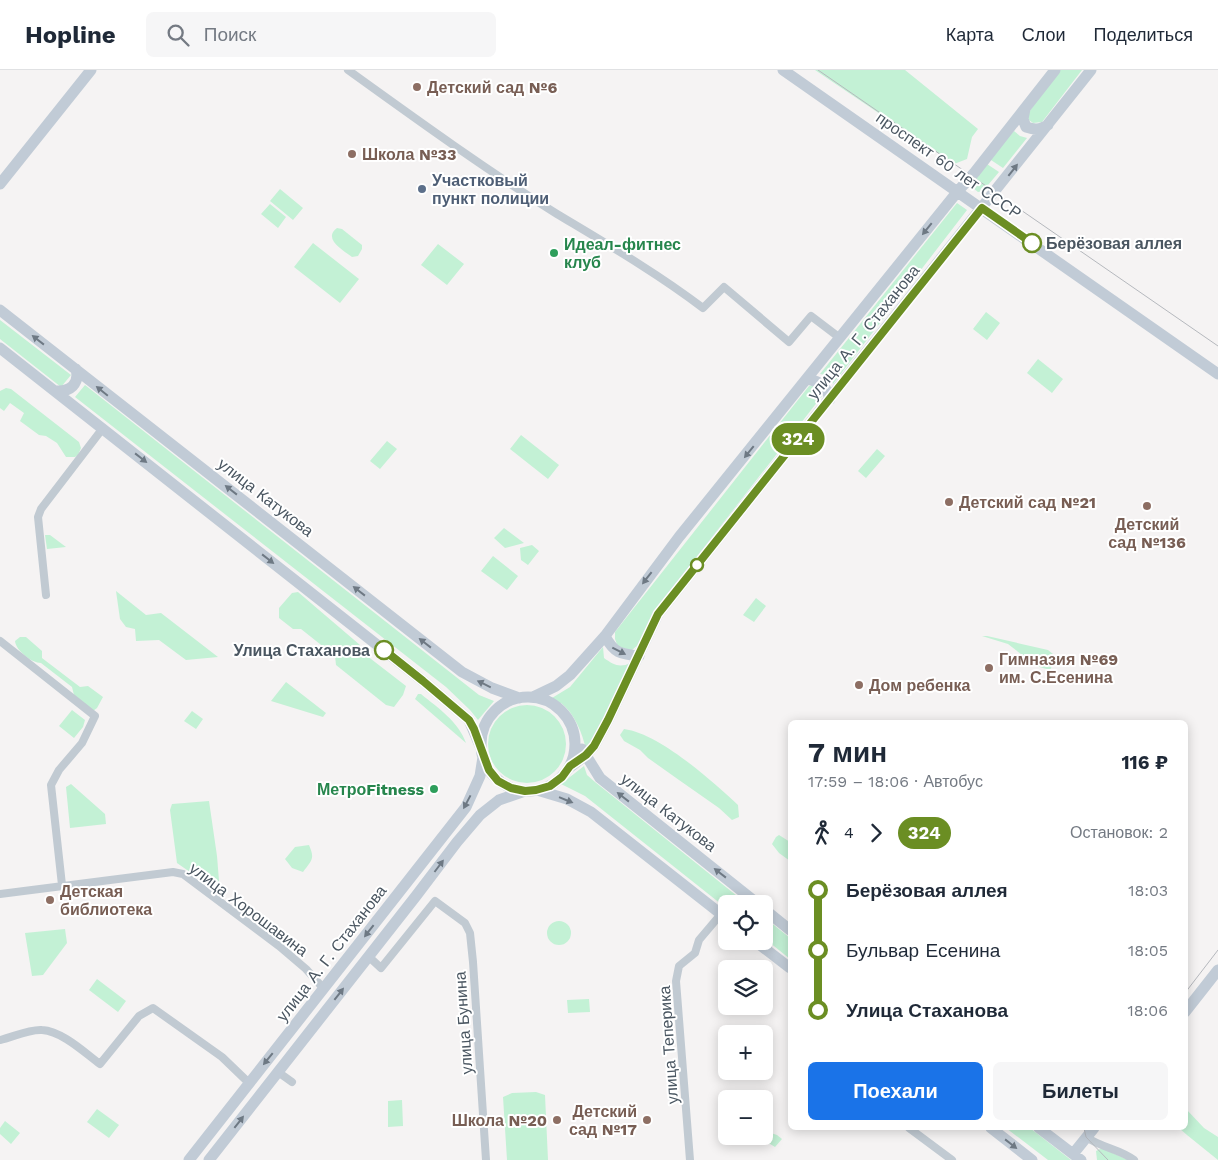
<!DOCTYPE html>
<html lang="ru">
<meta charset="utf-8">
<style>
body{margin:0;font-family:"Work Sans",sans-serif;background:#f6f6f7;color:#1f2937;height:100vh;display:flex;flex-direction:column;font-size:19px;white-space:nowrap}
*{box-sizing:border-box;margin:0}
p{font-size:16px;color:#747a83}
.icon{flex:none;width:28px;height:28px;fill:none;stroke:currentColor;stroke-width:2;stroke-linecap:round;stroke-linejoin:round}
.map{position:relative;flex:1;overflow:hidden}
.side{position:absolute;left:788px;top:650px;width:400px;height:410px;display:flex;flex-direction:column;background:#fff;border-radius:8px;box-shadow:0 2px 12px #0003}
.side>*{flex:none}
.badge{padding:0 10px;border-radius:16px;font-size:18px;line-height:32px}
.fabs{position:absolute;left:718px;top:825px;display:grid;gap:10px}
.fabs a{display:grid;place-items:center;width:55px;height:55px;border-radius:8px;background:#fff;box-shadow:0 2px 12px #0003;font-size:25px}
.map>.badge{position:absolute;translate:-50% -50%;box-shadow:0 0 0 2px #fff}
.legs{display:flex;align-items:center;gap:8px;height:55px;padding:0 20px;font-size:16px}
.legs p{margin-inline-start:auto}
.overview{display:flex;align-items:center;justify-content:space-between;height:85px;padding:0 20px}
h1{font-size:28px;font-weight:700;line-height:38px}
.cta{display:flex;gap:10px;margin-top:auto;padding:10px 20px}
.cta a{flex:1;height:58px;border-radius:8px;background:#1a73e8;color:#fff;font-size:20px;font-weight:700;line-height:58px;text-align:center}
.cta a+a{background:#f6f6f7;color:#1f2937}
ul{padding:0 20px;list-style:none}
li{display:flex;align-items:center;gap:18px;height:60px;font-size:19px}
li i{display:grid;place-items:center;width:8px;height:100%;margin:0 6px;background:currentColor}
li i::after{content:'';width:12px;height:12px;margin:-6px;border:4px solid;border-radius:50%;background:#fff}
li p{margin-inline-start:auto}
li:first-child i{background:linear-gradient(#0000 50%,currentColor 0)}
li:last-child i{background:linear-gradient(currentColor 50%,#0000 0)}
header{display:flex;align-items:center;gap:30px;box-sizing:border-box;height:70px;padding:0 25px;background:#fff;border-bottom:1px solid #e0e1e3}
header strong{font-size:24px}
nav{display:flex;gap:28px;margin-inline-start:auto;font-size:18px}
.search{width:350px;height:45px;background:#f6f6f7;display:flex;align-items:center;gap:12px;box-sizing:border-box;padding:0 18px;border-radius:8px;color:#747a83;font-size:19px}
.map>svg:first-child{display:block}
.green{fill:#c3f1d5}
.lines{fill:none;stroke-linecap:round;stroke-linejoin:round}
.street{stroke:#c1cad2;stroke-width:8}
.secondary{stroke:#c1cbd6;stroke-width:11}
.tram{stroke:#b5b8bd;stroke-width:1}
.oneway{fill:#6e7984}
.line-1-casing{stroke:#fff;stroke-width:11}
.line-1{stroke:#6b8e23;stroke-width:8}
.education-dot{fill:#8d6e63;stroke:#fff;stroke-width:2}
.service-dot{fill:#5c6f8a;stroke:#fff;stroke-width:2}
.stop-1-dot{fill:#fff;stroke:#6b8e23;stroke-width:2.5}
.leisure-dot{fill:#2e9e5b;stroke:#fff;stroke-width:2}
.labels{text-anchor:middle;stroke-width:4;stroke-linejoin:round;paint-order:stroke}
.education-label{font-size:16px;font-weight:bold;fill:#785e54;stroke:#fff;text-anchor:start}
.street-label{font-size:16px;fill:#4a5661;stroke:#fff}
.service-label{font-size:16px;font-weight:bold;fill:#4e5e75;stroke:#fff;text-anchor:start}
.stop-label{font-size:16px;font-weight:bold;fill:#4a5661;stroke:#fff;text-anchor:start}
.leisure-label{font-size:16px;font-weight:bold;fill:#27864d;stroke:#fff;text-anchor:start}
</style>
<header>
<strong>Hopline</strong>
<div class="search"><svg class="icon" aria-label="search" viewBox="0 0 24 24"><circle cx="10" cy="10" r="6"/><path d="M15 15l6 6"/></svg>Поиск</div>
<nav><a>Карта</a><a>Слои</a><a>Поделиться</a></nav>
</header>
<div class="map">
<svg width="1218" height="1090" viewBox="0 0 1218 1090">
<rect width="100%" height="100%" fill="#f5f3f3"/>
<!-- green -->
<path class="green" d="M815 0H905L978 59 972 67 967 89 954 94Z
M1058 0H1082L1042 52 1033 53 1029 50 1027 45Z
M1014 61 1020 66 1027 68 1003 98 988 88Z
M984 92 999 102 983 121 978 122 973 118 969 113Z
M280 119 303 138 293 150 270 131Z
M957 133 967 140 833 314 831 306 820 304Z
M270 134 286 147 278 158 261 144Z
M337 158 342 159 362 175V179L358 186 352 187C344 181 322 169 337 158Z
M313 173 359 209 340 233 294 197Z
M438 174 464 194 447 215 421 195Z
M986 242 1000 253 987 270 973 259Z
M0 250 71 305 61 317 0 269Z
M1038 289 1063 309 1052 323 1027 303Z
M85 315 479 625 494 631 478 650 470 640 446 617 75 327Z
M815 315 820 318 822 326 659 535 639 574 632 580 618 577 615 569V562L809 316Z
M6 318 11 319 79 372 81 378 78 385 75 387H66L57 373 46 366 39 365 20 351 24 343 10 333 4 341 0 338V321Z
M521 365 559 395 548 409 510 379Z
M387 371 397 379 380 399 370 391Z
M877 379 885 386 866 408 858 401Z
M504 458 524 473 505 478 494 468Z
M45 465H50L66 477 47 479Z
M532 475 539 481 528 495 521 490 520 478Z
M493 486 518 506 507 520 481 501Z
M116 521 146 545 161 543 218 587 186 590 159 570 136 571 135 559 126 557 120 549Z
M298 522 360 575 362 582 406 616 403 625 394 637 386 635 336 595 335 586 301 559H293L279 548V538L292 523Z
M756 528 766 536 754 552 743 545Z
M982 566H987L1048 580 1053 584V594L1050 600 1036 596 1008 574Z
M20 567H26L42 581V588L80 617 88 616 103 627 97 638 93 641 74 625 72 617 41 593C32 593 16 581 15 571Z
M603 577 604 588C614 595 619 598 631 593L595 669 586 679C582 663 575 644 561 633L557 634 552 628 570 617Z
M286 612 326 643 323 647 271 631Z
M418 624H421C438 638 459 652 466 673L415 629Z
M488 674a39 39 0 1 1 78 0a39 39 0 1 1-78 0Z
M72 640 85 650 83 657 74 668 59 656Z
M192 641 203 649 196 659 184 651Z
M624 659C660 664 711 710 738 735L739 747 732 750 719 738 679 710 648 688 640 680 624 671 620 665Z
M584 696 587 705 595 712 747 834H726V838L585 726 561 714Z
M71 714 105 744 106 754 70 758 66 717Z
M209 731 217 786 220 823 177 793 170 740 172 734Z
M779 765 790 772V791L779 783 772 774 776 767Z
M309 775C315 789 312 790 303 802L292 798 285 789 295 777Z
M764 847 790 868V889L764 868Z
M547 863a12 12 0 1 1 24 0a12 12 0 1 1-24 0Z
M65 859 67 873 43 905 32 906 25 863Z
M97 909 126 931 118 942 89 920Z
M589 929 590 942 568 943 567 930Z
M536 1022 545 1025 548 1090H507L503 1027 512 1023Z
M402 1030 403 1056 388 1057V1031Z
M97 1039 119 1055 109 1068 87 1052Z
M1187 1040 1204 1058 1218 1067V1090L1187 1065 1179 1058H1185V1043Z
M5 1051 20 1063 11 1074 0 1064V1058Z
M1006 1058H1030L1071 1090H1048Z
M771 1063 777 1065 782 1069 775 1077 762 1069Z
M1102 1078 1128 1090H1097L1096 1081Z"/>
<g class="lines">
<!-- street -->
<path class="street" d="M348 0C416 49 485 99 557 144 607 174 657 203 703 238L724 217 789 272 811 246 840 268
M46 525 38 447 41 439 103 358
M0 571 95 646 82 673 59 700 51 715 62 815
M0 824 173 802 183 804 279 876 306 899 324 919
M368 886 381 898 435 831 465 853 470 863 473 892 486 1090
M0 970C13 967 29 959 42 960 62 961 85 983 100 994L139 946 153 938 222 987 249 1013
M278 1002 292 1012
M909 1058 952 1090
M1086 1067C1102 1078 1120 1079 1134 1090
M690 1090 676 911 679 896 695 883 699 870 721 844"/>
<!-- secondary -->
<path class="secondary" d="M783 0 1218 304
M1025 39 1023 49 1026 57C1035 60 1039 60 1048 55
M0 114 91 0
M0 240 462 602 492 618 519 628
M0 278 423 611 469 650 481 678
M807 309C821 312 826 315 830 329
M56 321C70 322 80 314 76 299
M605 566C614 583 620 584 639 586
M533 627 556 616 570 605 605 566 679 467 958 121 975 102 1055 0
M481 674a47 47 0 1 1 94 0a47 47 0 1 1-94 0Z
M582 679 600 708 758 834
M570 697 586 685 594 676 608 650 658 544 1091 0
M537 720 567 729 591 742 726 848
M764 839 790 860
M755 871 790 898
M1185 942 1218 900
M991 1058 1032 1090
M1039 1058 1081 1090
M1073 1084 1094 1058
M189 1090 466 737 480 706 483 687
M209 1090 416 826 457 772 480 745 499 730 525 721"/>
<!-- tram -->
<path class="tram" d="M818 0 1218 276
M1185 923 1218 880
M1084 1058 1086 1067 1108 1090"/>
</g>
<!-- one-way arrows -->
<defs><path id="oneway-solid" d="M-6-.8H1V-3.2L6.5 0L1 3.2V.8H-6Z" transform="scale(1.25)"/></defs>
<g class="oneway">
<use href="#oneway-solid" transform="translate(1013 100) rotate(-52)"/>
<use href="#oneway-solid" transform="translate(927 159) rotate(129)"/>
<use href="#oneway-solid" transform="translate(38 270) rotate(-142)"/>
<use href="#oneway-solid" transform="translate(102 321) rotate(-141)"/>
<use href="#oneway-solid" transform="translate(749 382) rotate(129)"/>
<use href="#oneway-solid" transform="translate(141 388) rotate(38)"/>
<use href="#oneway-solid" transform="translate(231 420) rotate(-142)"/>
<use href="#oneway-solid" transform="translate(268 489) rotate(38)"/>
<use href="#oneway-solid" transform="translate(647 508) rotate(128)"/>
<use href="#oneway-solid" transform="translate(359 521) rotate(-142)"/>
<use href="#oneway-solid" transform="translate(425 573) rotate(-142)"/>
<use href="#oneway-solid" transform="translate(619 581) rotate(27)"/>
<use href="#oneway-solid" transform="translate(484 614) rotate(-154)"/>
<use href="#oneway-solid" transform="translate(623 727) rotate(-142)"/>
<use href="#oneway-solid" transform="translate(566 730) rotate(22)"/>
<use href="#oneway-solid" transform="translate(467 732) rotate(118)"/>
<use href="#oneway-solid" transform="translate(439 796) rotate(-53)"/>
<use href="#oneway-solid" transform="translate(720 803) rotate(-142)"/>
<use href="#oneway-solid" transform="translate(369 861) rotate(128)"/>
<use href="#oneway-solid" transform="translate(339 924) rotate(-52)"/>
<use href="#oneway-solid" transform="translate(268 989) rotate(129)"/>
<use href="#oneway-solid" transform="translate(239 1052) rotate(-52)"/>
<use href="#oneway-solid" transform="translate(1011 1074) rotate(38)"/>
</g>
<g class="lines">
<!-- line-1 casing -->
<g class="line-1-casing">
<path id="line-1" d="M384 580 423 611 469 650 474 659 489 700 498 711 511 718 525 721 536 720 550 716 562 707 570 696 586 685 594 676 608 650 658 544 982 138 1032 173"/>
</g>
<!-- line-1 -->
<use href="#line-1" class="line-1"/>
</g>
<!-- markers -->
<g class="education-dot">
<circle cx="417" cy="17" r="5"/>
<circle cx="352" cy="84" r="5"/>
<circle cx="949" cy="432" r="5"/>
<circle cx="1147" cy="436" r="5"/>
<circle cx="989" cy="598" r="5"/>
<circle cx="859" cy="615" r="5"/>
<circle cx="50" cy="830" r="5"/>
<circle cx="557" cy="1050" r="5"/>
<circle cx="647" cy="1050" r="5"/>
</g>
<circle class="service-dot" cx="422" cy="119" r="5"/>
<g class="stop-1-dot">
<circle cx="1032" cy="173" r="9"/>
<circle cx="697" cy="495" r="6"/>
<circle cx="384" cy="580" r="9"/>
</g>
<g class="leisure-dot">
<circle cx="554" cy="183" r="5"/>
<circle cx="434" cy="719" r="5"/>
</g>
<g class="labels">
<!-- education labels -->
<g class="education-label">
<text x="427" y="23">Детский сад №6</text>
<text x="362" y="90">Школа №33</text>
<text x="959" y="438">Детский сад №21</text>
<text x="1147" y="460" text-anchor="middle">Детский<tspan x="1147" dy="18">сад №136</tspan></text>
<text x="999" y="595">Гимназия №69<tspan x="999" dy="18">им. С.Есенина</tspan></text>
<text x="869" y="621">Дом ребенка</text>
<text x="60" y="827">Детская<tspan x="60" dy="18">библиотека</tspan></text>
<text x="637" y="1047" text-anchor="end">Детский<tspan x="637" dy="18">сад №17</tspan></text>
<text x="547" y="1056" text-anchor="end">Школа №20</text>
</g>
<!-- street labels -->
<g class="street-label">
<text transform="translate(949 95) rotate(35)" y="6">проспект 60 лет СССР</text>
<text transform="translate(863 262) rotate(-51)" y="6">улица А. Г. Стаханова</text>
<text transform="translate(266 427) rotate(38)" y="6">улица Катукова</text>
<text transform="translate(669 742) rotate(38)" y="6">улица Катукова</text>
<text transform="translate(249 839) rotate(37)" y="6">улица Хорошавина</text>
<text transform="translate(331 883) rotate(-52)" y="6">улица А. Г. Стаханова</text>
<text transform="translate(463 953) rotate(-94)" y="6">улица Бунина</text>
<text transform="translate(668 975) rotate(-94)" y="6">улица Теперика</text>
</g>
<!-- service labels -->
<g class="service-label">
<text x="432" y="116">Участковый<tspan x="432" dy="18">пункт полиции</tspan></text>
</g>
<!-- stop labels -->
<g class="stop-label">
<text x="1046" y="179">Берёзовая аллея</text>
<text x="370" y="586" text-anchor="end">Улица Стаханова</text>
</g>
<!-- leisure labels -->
<g class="leisure-label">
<text x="564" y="180">Идеал-фитнес<tspan x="564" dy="18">клуб</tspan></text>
<text x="424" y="725" text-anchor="end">МетроFitness</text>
</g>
</g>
</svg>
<div class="fabs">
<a><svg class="icon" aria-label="locate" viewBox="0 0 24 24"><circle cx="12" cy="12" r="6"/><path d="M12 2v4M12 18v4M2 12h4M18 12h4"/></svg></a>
<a><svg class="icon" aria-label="layers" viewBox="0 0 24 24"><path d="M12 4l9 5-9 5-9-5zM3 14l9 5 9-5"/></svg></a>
<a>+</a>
<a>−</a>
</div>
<b class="badge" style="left:798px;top:369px;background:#6b8e23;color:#fff">324</b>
<section class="side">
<div class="overview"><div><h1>7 мин</h1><p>17:59 – 18:06 · Автобус</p></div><b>116 ₽</b></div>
<div class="legs"><svg class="icon" aria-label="walk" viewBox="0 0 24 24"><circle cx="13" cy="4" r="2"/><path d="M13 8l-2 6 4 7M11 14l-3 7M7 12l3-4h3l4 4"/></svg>4<svg class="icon" aria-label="forward" viewBox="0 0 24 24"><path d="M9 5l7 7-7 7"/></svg><b class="badge" style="background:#6b8e23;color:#fff">324</b><p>Остановок: 2</p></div>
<ul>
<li><i style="color:#6b8e23"></i><b>Берёзовая аллея</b><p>18:03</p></li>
<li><i style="color:#6b8e23"></i><span>Бульвар Есенина</span><p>18:05</p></li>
<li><i style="color:#6b8e23"></i><b>Улица Стаханова</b><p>18:06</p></li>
</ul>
<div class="cta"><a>Поехали</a><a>Билеты</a></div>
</section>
</div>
